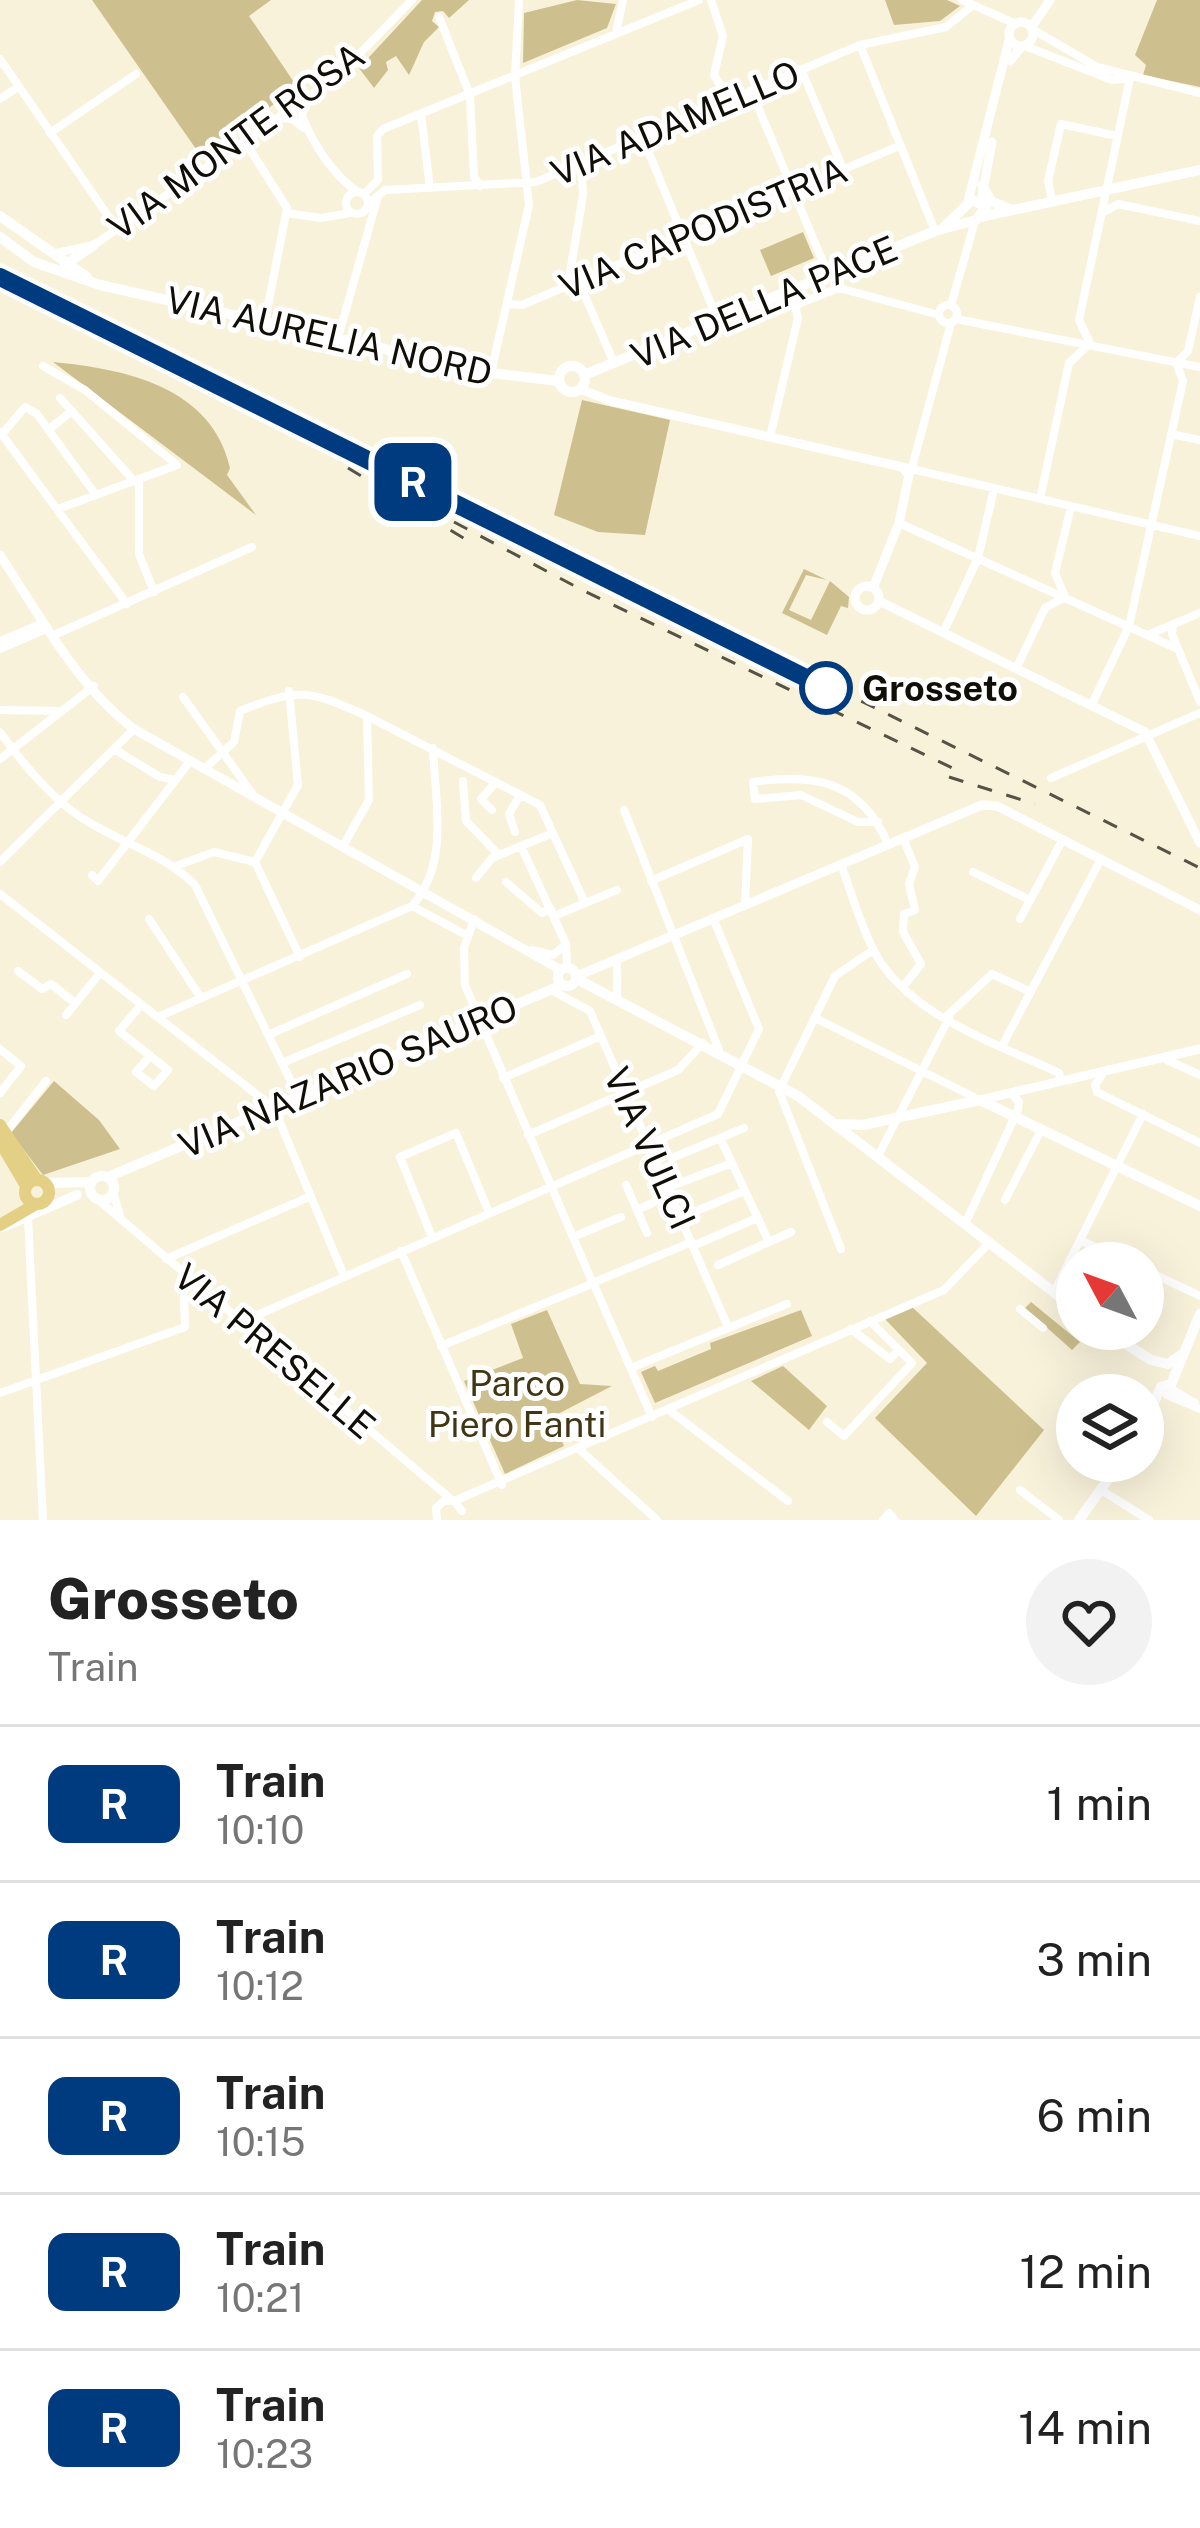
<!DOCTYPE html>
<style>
body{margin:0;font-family:"Public Sans",sans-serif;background:#f2f2f2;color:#222;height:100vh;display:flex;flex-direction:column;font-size:45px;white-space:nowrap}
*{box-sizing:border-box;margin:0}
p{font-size:39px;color:#767676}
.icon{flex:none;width:66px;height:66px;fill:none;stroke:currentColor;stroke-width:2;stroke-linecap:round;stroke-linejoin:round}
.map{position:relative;height:1520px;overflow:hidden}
.sheet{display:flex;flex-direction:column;background:#fff;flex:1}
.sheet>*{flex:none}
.badge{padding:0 24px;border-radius:18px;font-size:42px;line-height:78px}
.needle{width:78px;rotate:311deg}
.controls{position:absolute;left:1056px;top:1242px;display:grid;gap:24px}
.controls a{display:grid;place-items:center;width:108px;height:108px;border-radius:50%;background:#fff;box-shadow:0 12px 48px #0002;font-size:60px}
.map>.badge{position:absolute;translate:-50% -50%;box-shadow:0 0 0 6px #fff}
.round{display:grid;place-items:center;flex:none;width:126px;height:126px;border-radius:63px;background:#f2f2f2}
.overview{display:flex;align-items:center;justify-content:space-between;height:204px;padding:0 48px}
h1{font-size:57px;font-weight:800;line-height:90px}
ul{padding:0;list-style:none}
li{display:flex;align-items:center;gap:36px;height:156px;padding:0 48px;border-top:3px solid #e0e0e0}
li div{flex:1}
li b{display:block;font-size:45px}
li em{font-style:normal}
li .badge{min-width:132px;font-weight:700;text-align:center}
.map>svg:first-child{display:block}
.green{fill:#cdbf8e}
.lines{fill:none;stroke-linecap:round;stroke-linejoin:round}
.minor{stroke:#fff;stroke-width:8}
.tertiary{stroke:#fff;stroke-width:9}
.secondary{stroke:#fff;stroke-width:10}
.primary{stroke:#e3d085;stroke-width:12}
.rail{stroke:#555246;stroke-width:3;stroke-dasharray:15 15;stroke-linecap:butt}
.line-casing{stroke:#fff;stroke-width:27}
.line{stroke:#003b80;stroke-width:18}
.stop-dot{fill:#fff;stroke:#003b80;stroke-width:6}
.labels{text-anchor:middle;stroke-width:10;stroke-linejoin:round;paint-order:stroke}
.street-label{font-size:36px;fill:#100e07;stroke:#fff}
.stop-label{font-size:36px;font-weight:bold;fill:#100e07;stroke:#fff;text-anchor:start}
.park-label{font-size:36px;fill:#403614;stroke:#fff}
</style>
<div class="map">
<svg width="1200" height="1520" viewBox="0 0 1200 1520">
<rect width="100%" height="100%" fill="#f9f2db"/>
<!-- green -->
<path class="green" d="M92 0H271L249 16 300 91H293L222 140 223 146 203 159Z
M422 0H469L449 18 443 11 435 12 432 21 439 27 424 42 409 75 396 56 386 62 388 70 374 88 359 68Z
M577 0 616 4 607 28 523 63 524 13Z
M885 0H947L960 6 940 21 894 25Z
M1157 0H1200V87L1143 75 1146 65 1135 55Z
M803 232 814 258 771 276 760 250Z
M53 362C126 369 212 387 230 468L227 475 256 515Z
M582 400 670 420 645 535 598 532 554 515Z
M804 569 827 580 806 575 789 610 811 620 830 581 849 597 848 608 841 606 827 635 782 613Z
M54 1081 99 1120 120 1149 43 1175 11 1133Z
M1031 1302 1080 1342 1072 1350 1025 1308Z
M911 1306 1044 1430 976 1516 875 1418 927 1363 885 1319Z
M547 1310 580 1384 612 1386 552 1417 564 1446 505 1474 464 1381 523 1358 511 1324Z
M801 1310 812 1336 655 1403 641 1372 655 1366 658 1371 711 1349 710 1343Z
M783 1366 827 1406 809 1430 751 1381Z"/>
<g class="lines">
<!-- minor -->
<path class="minor" d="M711 0 723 36 714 75 729 100
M962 0 1016 24
M439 17 470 95 474 177 480 186
M1032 29 1097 67 1200 93
M616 33 623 0
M860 45 935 231
M1025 46 1112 80 1125 79
M0 59 117 229
M801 69 843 169
M751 90 828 274
M308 95 302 116C313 143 333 176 358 192
M0 99 18 87
M421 114 430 188
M275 119 291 118 304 128
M50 133 136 74
M642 136 718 321
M244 140 287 208 265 321
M346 203a11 11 0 1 1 22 0a11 11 0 1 1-22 0Z
M364 194 378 180 377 136 383 129 699 0
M1052 200 1048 181 1061 124 1117 136
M369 203 385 190 536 182 860 45 946 27 972 6
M287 213 321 218 350 213
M1102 213 1118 204 1200 221
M56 253 94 245 337 77 412 0
M572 266 614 363
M568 285 583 195 581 164
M508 304 522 305 899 146
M798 304 839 288 939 315
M939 314a9 9 0 1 1 18 0a9 9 0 1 1-18 0Z
M951 305 975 221
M956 319 1200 367
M338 338 378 196
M1177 362 1188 351 1200 297
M43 366 85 390 177 465 58 509
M491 373 529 205 515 77 519 0
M60 398 135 482
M48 430 72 411
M0 432 127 604
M3 433 25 407 37 414 96 495
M1171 434 1200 440
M770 437 798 318 791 290
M903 467 1200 536
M911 471 951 323
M139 480V554L154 592
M1040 499 1069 363 1090 343 1079 320 1130 78
M899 523 1178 649
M1173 625 1172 634 1200 702
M944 631 978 558 994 489
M1150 634 1200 613
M54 635 252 547
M0 641 43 623
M0 649 48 628
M1017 667 1045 608 1065 597 1055 573 1071 507
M183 697 254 796
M1092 704 1129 626 1183 381 1176 362
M0 710 62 711
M367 716 540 805 585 903
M0 732C24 765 55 804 92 824 127 845 167 856 195 885L298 1096
M114 749 160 777 176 780
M0 759 94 686
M204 769 234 742 240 711C300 687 309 690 367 716L369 800 343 846
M1051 778 1200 713
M463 781 466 821 499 855
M492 810 481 799 496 782
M624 810 719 1050
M878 822H858L801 795 755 799 753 782C815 773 861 781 888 844
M515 832 509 814 520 795
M903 838 915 867 909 884 915 910 904 914 903 932 921 964 903 987
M521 846 566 944 567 968
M0 862 134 729
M255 862 298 785 289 691
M841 864C851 892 860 924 874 951 907 1015 998 1044 1059 1073L1061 1081
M176 866 214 852 255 862 300 957
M973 872 1030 900
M92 875 98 881 190 761
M476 878 492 858 553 833
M651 881 748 839 745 904
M506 882 542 913 551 909
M0 894 274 1108 344 1276
M412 906 466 935
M554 916 617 890
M149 919 201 998
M474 919 464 948 465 985 591 1279
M1020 919 1063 839
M532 950 553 955 565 945
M617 959V998
M18 971 42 989 51 984 75 1003
M551 990 590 1011 728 1327
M141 1005 119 1031 168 1070 154 1086 136 1072 150 1056
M66 1015 100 973
M947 1016 992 974 1031 992
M158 1017 412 906C450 864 435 800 433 748
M815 1018 980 1100
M268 1035 407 974
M1002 1046 1101 859
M0 1049 21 1066 0 1093
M1167 1060 1200 1075
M282 1063 420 1005
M1102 1075 1095 1085 1097 1092 1200 1143
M503 1078 601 1036
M6 1132 46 1081
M528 1135 678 1070 703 1043
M720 1138 732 1163
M879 1154 949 1018
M672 1158 744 1128
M626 1185 647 1233
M669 1187 732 1163 769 1242 718 1265
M113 1192 121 1219
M96 1198 452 1500
M1005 1200 1041 1130
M637 1210 672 1194
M682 1217 744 1191
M28 1218 43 1520
M965 1224 1018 1110 1019 1102 1011 1093
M432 1237 400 1157 456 1133 488 1210
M573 1237 621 1217
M1080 1240 1130 1263
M769 1242 791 1232
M693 1246 757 1218
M841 1249 779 1091 835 976 873 950
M401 1251 502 1485
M166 1259 311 1196
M1143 1269 1200 1296
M597 1281 692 1242
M595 1287 652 1417
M1054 1292 1143 1114
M1020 1309 1043 1328
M241 1322 718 1114 759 1029 713 918
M851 1329 890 1359 899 1350
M441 1346 589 1285
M631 1368 787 1304
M1171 1389 1195 1403
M0 1393 185 1327 183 1275
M1167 1395 1200 1409
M669 1410 788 1501
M827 1422 844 1436 912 1363 870 1321
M580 1450 657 1520
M1020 1490 1059 1520
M1101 1490 1149 1520
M454 1501 944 1290 990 1242
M437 1520 436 1508 444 1501H454L462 1511
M883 1520 889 1513 895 1520"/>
<!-- tertiary -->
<path class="tertiary" d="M1009 34a12 12 0 1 1 24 0a12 12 0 1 1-24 0Z
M1031 28 1050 0
M1010 61 1022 46
M981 201 992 142
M967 205 1010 37
M580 389 611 401 902 467 909 475 899 523 873 588
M0 555C38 613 78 687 134 729L561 970
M855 598a12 12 0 1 1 24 0a12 12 0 1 1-24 0Z
M879 601 1145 732 1200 843
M577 976 982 805 997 806 1200 910
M980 1100 1200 1049"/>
<!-- secondary -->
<path class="secondary" d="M982 185 991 201 1012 210
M0 216 87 277
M980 217 1200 170
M0 237 34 262 100 285 491 373 559 381
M65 265 94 245
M559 379a13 13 0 1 1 26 0a13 13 0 1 1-26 0Z
M584 375 935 231 976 220 986 207 972 200 944 227
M558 977a9 9 0 1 1 18 0a9 9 0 1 1-18 0Z
M577 979 798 1096 1077 1310
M840 1124 863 1125 980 1100 1200 1206
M90 1188a12 12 0 1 1 24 0a12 12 0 1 1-24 0Z
M108 1177 562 985
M45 1183 91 1182
M3 1227 77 1195
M1102 1329 1151 1360 1168 1364 1181 1355
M1170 1387 1200 1314
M1146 1420 1161 1387 1168 1385
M1079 1520 1121 1461"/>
<!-- primary -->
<path class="primary" d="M0 1125 37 1180
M0 1142 26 1186
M25 1192a12 12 0 1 1 24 0a12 12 0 1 1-24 0Z
M0 1225 36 1204"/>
<!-- rail -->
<path class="rail" d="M0 277 1200 868
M348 468 465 539
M454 522 584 591 965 774
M949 777 1035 804"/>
</g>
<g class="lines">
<!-- line casing -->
<g class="line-casing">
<path id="line" d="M0 277 826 688"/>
</g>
<!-- line -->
<use href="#line" class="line"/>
</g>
<!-- markers -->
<circle class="stop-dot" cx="826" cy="688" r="24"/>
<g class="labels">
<!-- street labels -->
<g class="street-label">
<text transform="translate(675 123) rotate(-23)" y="13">VIA ADAMELLO</text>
<text transform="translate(236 141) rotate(-36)" y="13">VIA MONTE ROSA</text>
<text transform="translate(703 228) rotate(-23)" y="13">VIA CAPODISTRIA</text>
<text transform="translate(764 302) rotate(-23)" y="13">VIA DELLA PACE</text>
<text transform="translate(329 336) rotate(13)" y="13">VIA AURELIA NORD</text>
<text transform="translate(348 1076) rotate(-23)" y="13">VIA NAZARIO SAURO</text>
<text transform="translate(650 1148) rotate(66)" y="13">VIA VULCI</text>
<text transform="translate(275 1351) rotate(40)" y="13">VIA PRESELLE</text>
</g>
<!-- stop labels -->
<g class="stop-label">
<text x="862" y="701">Grosseto</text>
</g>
<!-- park labels -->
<g class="park-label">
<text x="517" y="1396">Parco<tspan x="517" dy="41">Piero Fanti</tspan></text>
</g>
</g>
</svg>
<div class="controls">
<a><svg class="needle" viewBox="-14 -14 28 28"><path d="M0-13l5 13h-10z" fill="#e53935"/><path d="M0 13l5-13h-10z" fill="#767676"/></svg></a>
<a><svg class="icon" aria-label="layers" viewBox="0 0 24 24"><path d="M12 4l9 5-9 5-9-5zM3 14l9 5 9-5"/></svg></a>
</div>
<b class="badge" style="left:413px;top:482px;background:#003b80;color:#fff">R</b>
</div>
<section class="sheet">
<div class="overview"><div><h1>Grosseto</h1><p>Train</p></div><a class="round"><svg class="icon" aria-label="heart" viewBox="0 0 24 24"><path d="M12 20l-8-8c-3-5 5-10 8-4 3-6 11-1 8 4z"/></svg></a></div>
<ul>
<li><span class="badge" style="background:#003b80;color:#fff">R</span><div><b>Train</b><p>10:10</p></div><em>1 min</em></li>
<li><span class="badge" style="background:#003b80;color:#fff">R</span><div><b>Train</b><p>10:12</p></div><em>3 min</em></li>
<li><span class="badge" style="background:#003b80;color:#fff">R</span><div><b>Train</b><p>10:15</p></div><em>6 min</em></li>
<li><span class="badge" style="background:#003b80;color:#fff">R</span><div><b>Train</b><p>10:21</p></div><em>12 min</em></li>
<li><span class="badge" style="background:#003b80;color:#fff">R</span><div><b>Train</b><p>10:23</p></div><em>14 min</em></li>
</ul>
</section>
